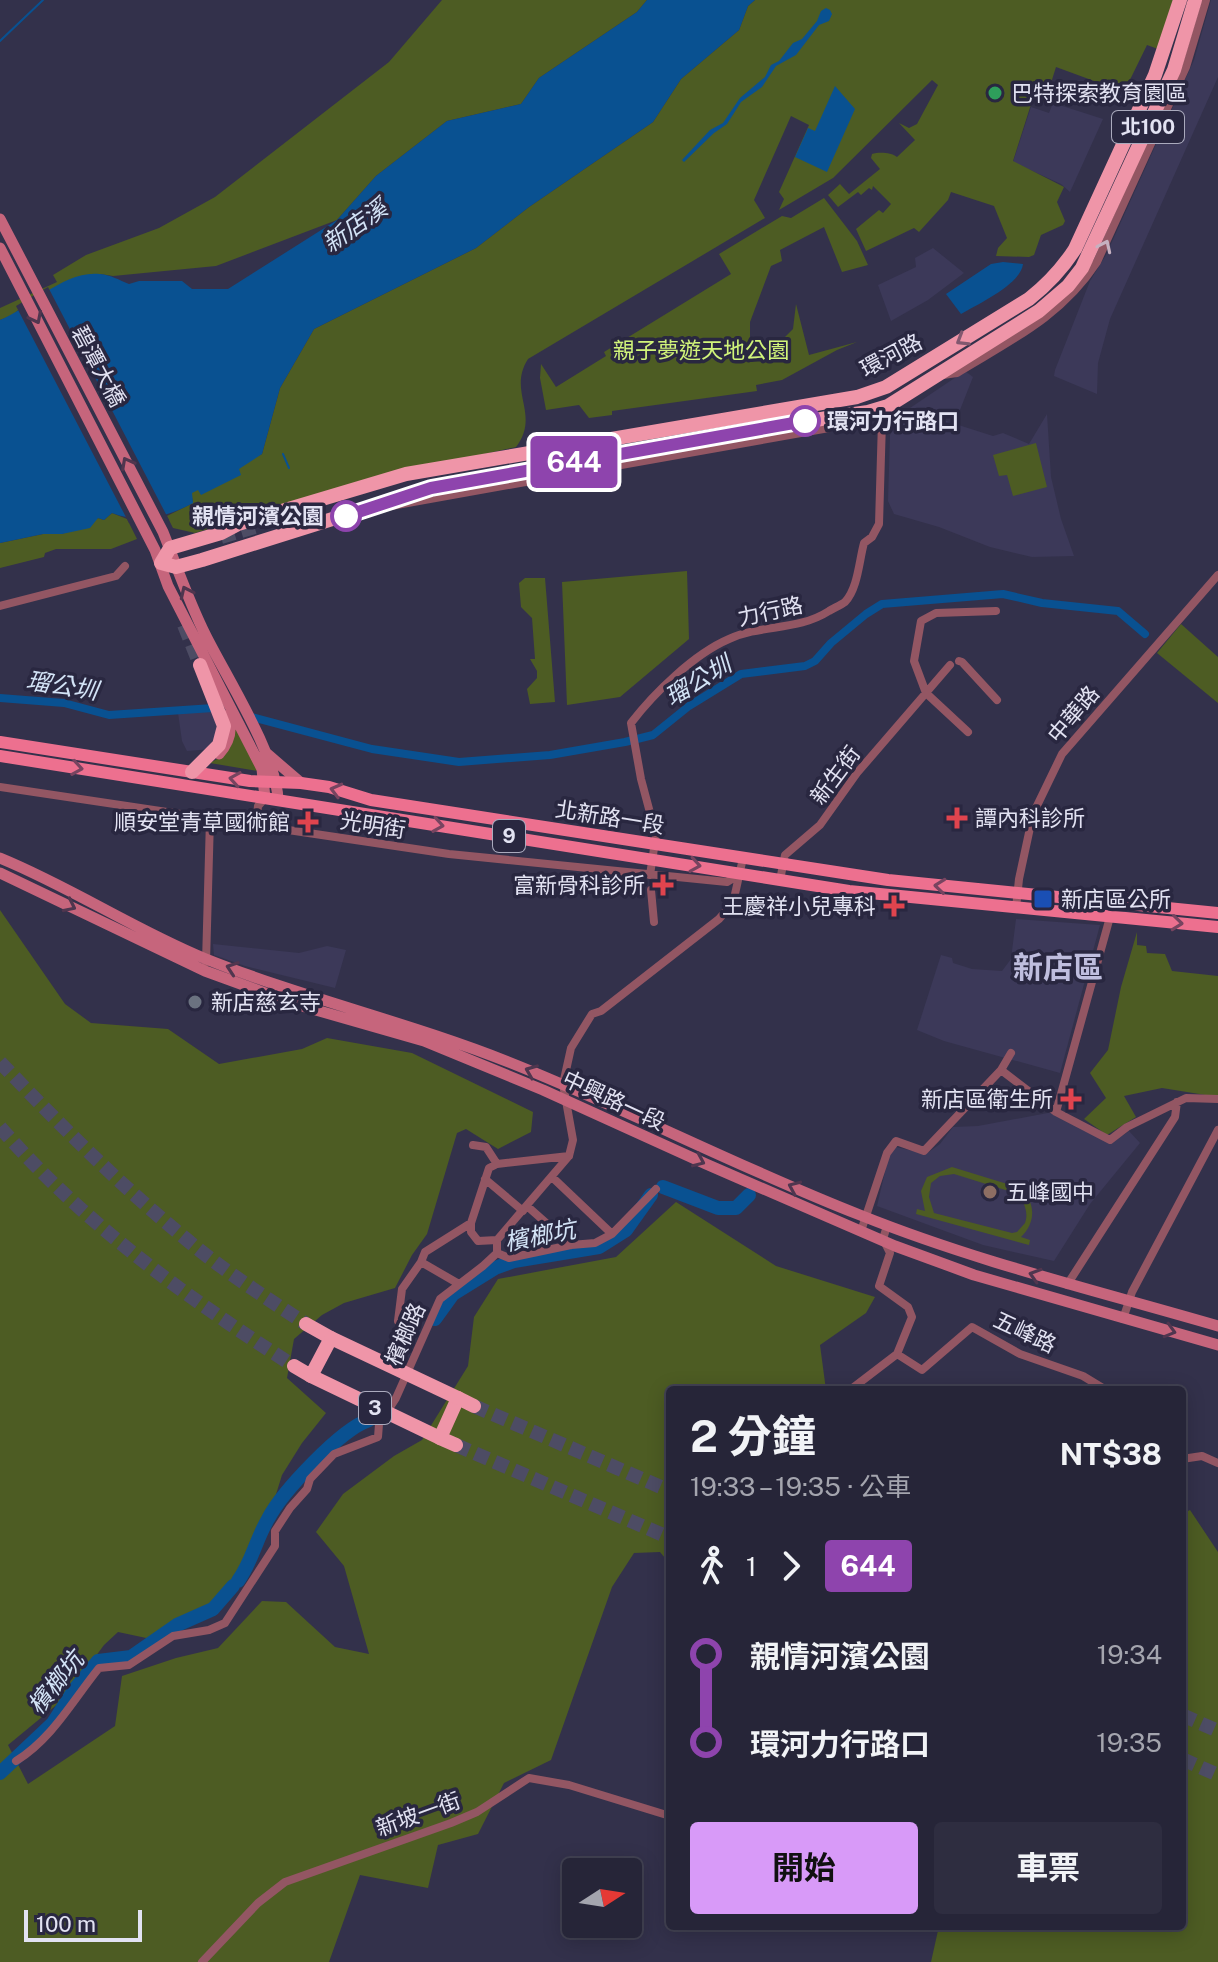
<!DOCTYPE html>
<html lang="zh-TW">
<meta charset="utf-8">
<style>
body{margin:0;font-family:"Public Sans","Noto Sans TC",sans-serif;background:#2e2d40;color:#f1f3f6;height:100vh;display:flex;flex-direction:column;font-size:30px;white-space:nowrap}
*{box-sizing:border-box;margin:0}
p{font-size:26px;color:#a4a5ae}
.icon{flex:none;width:44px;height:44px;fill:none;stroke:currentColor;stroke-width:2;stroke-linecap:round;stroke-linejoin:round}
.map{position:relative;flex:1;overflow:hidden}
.panel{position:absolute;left:666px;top:1386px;width:520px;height:544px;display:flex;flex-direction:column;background:#262538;border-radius:8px;box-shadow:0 4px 20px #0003,0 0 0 2px #424253}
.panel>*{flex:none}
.badge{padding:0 16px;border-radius:6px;font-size:28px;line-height:52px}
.needle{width:52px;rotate:78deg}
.controls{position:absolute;left:562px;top:1858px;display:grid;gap:16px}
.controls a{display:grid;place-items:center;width:80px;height:80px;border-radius:8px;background:#262538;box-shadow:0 4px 20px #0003,0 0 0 2px #424253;font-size:40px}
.scale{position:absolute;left:24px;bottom:20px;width:118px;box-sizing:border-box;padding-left:8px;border:4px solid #e2e2f2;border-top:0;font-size:22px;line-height:28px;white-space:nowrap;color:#e2e2f2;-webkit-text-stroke:6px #292740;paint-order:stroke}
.map>.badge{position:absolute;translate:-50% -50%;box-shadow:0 0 0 4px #fff}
.legs{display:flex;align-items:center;gap:12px;height:88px;padding:0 24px;font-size:26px}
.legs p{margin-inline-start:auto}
.head{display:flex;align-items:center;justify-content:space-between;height:136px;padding:0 24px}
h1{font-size:44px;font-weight:700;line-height:60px}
.cta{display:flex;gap:16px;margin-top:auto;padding:16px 24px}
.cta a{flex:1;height:92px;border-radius:8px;background:#d89af8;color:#111;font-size:32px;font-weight:700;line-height:92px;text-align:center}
.cta a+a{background:#2e2d40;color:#f1f3f6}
ul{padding:0 24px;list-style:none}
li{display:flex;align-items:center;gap:28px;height:88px;font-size:30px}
li i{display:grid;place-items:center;width:12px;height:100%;margin:0 10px;background:currentColor}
li i::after{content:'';width:20px;height:20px;margin:-10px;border:6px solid;border-radius:50%;background:#262538}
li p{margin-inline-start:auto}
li:first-child i{background:linear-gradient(#0000 50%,currentColor 0)}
li:last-child i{background:linear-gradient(currentColor 50%,#0000 0)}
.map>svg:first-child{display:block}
.built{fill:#3c3959}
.green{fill:#4d5c23;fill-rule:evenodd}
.water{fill:#095191}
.pier{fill:#33314b}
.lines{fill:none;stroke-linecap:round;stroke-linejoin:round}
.stream{stroke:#095191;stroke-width:2}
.canal{stroke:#095191;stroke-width:8}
.river{stroke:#095191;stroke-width:14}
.highway-tunnel{stroke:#4d4c64;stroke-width:14;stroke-dasharray:14 7;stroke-linecap:butt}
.street{stroke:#935663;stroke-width:8}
.secondary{stroke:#c6657c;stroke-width:11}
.primary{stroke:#ed708f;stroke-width:12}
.highway{stroke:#ef95a8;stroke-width:14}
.highway-bridge{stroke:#ef95a8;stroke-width:14}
.oneway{stroke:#c6b1c0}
.oneway2{stroke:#50364f}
.oneway3{stroke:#82586f}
.oneway4{stroke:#774460}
.line-1-casing{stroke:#fff;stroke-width:18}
.line-1{stroke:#8e44ad;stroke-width:12}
.leisure-dot{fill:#2e9e5b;stroke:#292740;stroke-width:3}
.stop-1-dot{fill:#fff;stroke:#8e44ad;stroke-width:4}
.health-dot{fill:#e0444e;stroke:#292740;stroke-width:3}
.transit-dot{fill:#1a4fb4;stroke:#292740;stroke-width:3}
.worship-dot{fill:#6b7280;stroke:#292740;stroke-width:3}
.education-dot{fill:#8d6e63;stroke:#292740;stroke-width:3}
.labels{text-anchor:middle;stroke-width:7;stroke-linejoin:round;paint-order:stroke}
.shield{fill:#292740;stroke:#aaaabd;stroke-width:2}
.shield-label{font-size:20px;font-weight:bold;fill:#e2e2f2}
.poi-label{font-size:22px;fill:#e2e2f2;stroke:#292740;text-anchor:start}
.park-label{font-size:22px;fill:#d1f47a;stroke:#292740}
.street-label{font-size:22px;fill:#e2e2f2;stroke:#292740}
.stop-label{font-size:22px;font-weight:bold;fill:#e2e2f2;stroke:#292740;text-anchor:start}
.water-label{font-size:24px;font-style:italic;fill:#d3e3f6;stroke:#292740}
.district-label{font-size:30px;font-weight:bold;fill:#bfbede;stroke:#292740}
</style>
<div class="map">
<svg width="1218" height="1962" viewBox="0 0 1218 1962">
<rect width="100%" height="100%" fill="#33314b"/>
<!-- built -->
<path class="built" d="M1211 0H1218V77L1110 319 1098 363 1097 394 1054 376 1055 370 1090 281 1106 255 1194 60Z
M1053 103 1103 119 1070 192 1061 184 1013 162 1031 107 1049 113Z
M933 248 964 273 928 300 891 321 878 285 916 267 915 258Z
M965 371 973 377 956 420 910 408Z
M1047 414 1051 477 1061 519 1074 556 1032 557 990 547 939 527 894 514 888 501 890 435 900 419 943 428 946 421 993 436 1003 433 1029 444Z
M216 709 222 729 212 749 187 751 182 741 178 713Z
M1016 919 1100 925 1060 1073 944 1041 917 1030 941 955 952 958 953 963 972 969 1002 971 1011 959Z
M213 944 299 953 327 946 346 950 335 988 245 966 214 955Z
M1053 1112 1112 1143 1129 1131 1140 1143 1090 1204 1054 1261 983 1245 877 1206 889 1155 896 1147 926 1154 940 1144 953 1127 978 1126Z"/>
<!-- green -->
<path class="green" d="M442 0H647L637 12 539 78 521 104 447 121 376 176 337 220 216 266 113 276 100 274 23 305 13 315 0 320V308L57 282 53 275 86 255 159 228 215 197 389 62Z
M755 0H1173L1158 49 1147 45 1124 92 1056 67 1045 102 1033 98 1013 161 1064 187 1057 202 1065 221 1063 225 1041 235 1034 255 1029 257 996 256 998 248 1007 238 994 206 951 192 948 200 919 232 914 228 866 251 856 229 879 210 883 213 891 204 873 186 872 190 869 188 861 195 858 192 838 207 828 195 840 184 849 194 880 169 871 158 872 154C878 152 891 152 897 157L915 140 899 123 909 128 917 124 938 85 932 80 833 178 779 210 784 199 779 192 809 125 791 116 754 200 765 218 528 359C507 392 541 414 516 447L359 482 195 533 173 528 167 516 193 503 191 493 194 488 262 454 280 388 314 329 476 248 529 207 653 122 681 79 739 30 748 6Z
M824 198 857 241 868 265 842 272 824 227 780 250 782 261 771 266 750 322V361L773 349 793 329 796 304 809 355 857 342 837 350 782 380 756 385 757 391 612 411V415L589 418 579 405 546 410 540 378 541 364 556 387 606 356 604 352 731 274 719 254 782 216 791 218Z
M1036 443 1047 487 1013 496 1007 475 999 476 993 455Z
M112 513 127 519 137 539 111 549H56L45 553 44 557 0 568V543L43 534H62L98 518 104 520Z
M687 571 689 639 620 697 567 705 562 582Z
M525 578H545L555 702 530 704 527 689 537 678V671L530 659H535L532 618 521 607 519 583Z
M1181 624 1218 657V703L1157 653Z
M234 726 258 771 210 763 219 758Z
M0 910 65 1004 91 1023 168 1029 219 1064 302 1049 327 1038 412 1053 533 1112 531 1132 498 1149 466 1129 457 1133 427 1234 412 1255 395 1288 344 1303 322 1315 294 1339 287 1378 326 1413 302 1443 282 1475 268 1520 231 1599 151 1639 118 1632 104 1645 65 1698 8 1745 28 1784 115 1726 122 1676 176 1658 218 1648 262 1601 286 1602 335 1647 369 1654 344 1566 316 1532 343 1494 394 1456 422 1440 468 1366 474 1317 498 1279 616 1257 676 1202 776 1266 875 1297 866 1313 820 1345 826 1390H670V1564L660 1552 634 1553 612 1587 551 1760 504 1783 478 1834 438 1845 428 1888 360 1875 329 1962H0Z
M1137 932V945L1146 946 1147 953 1165 954 1172 971 1218 976V1097L1162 1088 1124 1096 1136 1117 1107 1135 1084 1119 1106 1098 1090 1073 1108 1050 1121 987Z
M952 1167 1017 1187C1036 1199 1037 1222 1021 1237L1030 1240 1029 1245 916 1214 917 1209 925 1211 921 1191 927 1177ZM954 1174 1015 1193C1024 1199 1029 1213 1025 1223L1017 1232 1012 1233 934 1213 929 1197 931 1183 940 1176Z
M1190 1510 1218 1552V1962H931L939 1926H1182V1514Z"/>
<!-- water -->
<path class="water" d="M647 0H755L748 6 739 30 681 79 653 122 529 207 476 248 314 329 280 388 262 454 239 469 241 475 201 495 198 490 192 493 193 503C167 517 141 524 112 513L104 520 98 518 90 528 62 534H43L0 543V320C32 307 63 270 100 274 111 275 119 280 129 284L139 281H182L192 289H228L337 220 376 176 447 121 521 104 539 78 637 12Z
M826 8 830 10 832 14 829 21 819 25 796 55 776 66 762 87 741 102 727 124 714 133 684 162 682 160 710 130 723 123 740 98 765 77 771 65 779 61 793 43 802 39 817 21 821 11Z
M835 86 855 109 827 172 795 157 808 128 815 131Z
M1003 262 1023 264C1021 284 978 304 961 314L946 294 991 264Z"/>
<!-- pier -->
<path class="pier" d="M48 287 169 520 129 523 16 306Z"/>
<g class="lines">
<!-- stream -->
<path class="stream" d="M0 41 43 0
M283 454 289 468"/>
<!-- canal -->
<path class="canal" d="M0 698 64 703 109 715 213 708
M252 717 372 749 459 762 550 755 625 742 653 735 689 706 741 674 805 666 815 661 831 643 866 614 882 604 1003 594 1042 603 1118 611 1145 634"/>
<!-- river -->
<path class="river" d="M663 1187 718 1208H736L749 1195
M435 1319 453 1294 495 1268 514 1261 599 1247 626 1230 651 1195
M238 1581C252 1562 256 1539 268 1519 282 1492 341 1429 369 1420
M0 1773 53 1723 74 1690 98 1661 131 1657 177 1625 213 1609 233 1586"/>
<!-- highway-tunnel -->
<path class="highway-tunnel" d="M221 537 255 527
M184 625 200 665
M0 1062C59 1124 120 1185 186 1239 224 1271 265 1297 306 1324
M0 1127C83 1223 187 1298 294 1366
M474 1406 670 1491
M456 1445 670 1538
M1182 1715 1218 1731
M1182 1759 1218 1775"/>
<!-- street -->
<path class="street" d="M943 375 957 373C1011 340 1061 317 1097 262L1186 67 1206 0
M391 506 829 428 839 420
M0 606 116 576 125 566
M959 661 962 662 997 700
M968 732 926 693 914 661 921 621 936 613 996 611
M0 787 449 854 727 882 740 874
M256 826 258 806 265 798
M650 875 656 835 641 779 631 723C654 693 694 654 729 639 762 624 798 631 829 611 834 608 841 605 845 602 858 588 859 561 864 543L872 537 879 524 882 421 888 406
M780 880 785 855 820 825 857 773 950 665
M651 890 654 922
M1016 908 1019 879 1033 814 1062 754 1218 575
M206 962 210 819
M1001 1070 1056 1112 1110 1140 1127 1127 1186 1098 1218 1099
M1056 1112 1110 917
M473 1145 486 1147 497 1164
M552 1177 612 1234
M485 1179 523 1211
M527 1206 571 1245
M471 1223V1232L478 1241 497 1240
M861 1231 887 1153 896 1141 924 1151 1001 1070 1011 1053
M497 1253 509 1258 571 1245 595 1243 612 1234 656 1189
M421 1262 425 1252 471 1223 489 1168 497 1164 569 1156
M1067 1285 1175 1117 1177 1102
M1123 1319 1132 1292 1218 1130
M398 1321 402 1289 421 1262 459 1284
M897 1354 922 1370 972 1327 1020 1354 1083 1376 1106 1390
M850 1390 897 1354 912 1317 908 1307 879 1286 890 1253 883 1239 887 1226
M1182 1459 1202 1456 1218 1463
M16 1761C52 1739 73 1700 99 1668L129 1665 173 1636 209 1630 225 1623 275 1546V1531L290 1508 307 1489 310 1479 334 1454 378 1437 379 1424 396 1398 440 1299 483 1266 497 1253V1240L569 1156 573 1140 563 1084 571 1048 592 1014 601 1011 719 919 733 903 743 858
M202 1962 258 1903 285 1882 451 1823 477 1812 529 1778 569 1785 670 1816"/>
<!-- secondary -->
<path class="secondary" d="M0 219 163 532C177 567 189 602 206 636 227 678 277 756 278 800
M0 248 155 550 168 586 262 769 265 798
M265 752 301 783
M219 754C229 743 233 730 228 715
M0 858C71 887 135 930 206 959 306 999 411 1023 511 1063 629 1110 742 1169 860 1215 977 1262 1098 1291 1218 1326
M0 873 205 971 295 1004 424 1041 543 1090 706 1164 895 1246 974 1275 1218 1345"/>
<!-- primary -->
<path class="primary" d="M0 742 250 781 301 783 329 787 371 800 888 880 1218 913
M0 756 849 891 1218 927"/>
<!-- highway -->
<path class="highway" d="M161 563 176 567 202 560 431 488 827 418 868 412 888 406 1039 311 1068 286 1082 268 1174 70 1195 0
M161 563 170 548 221 533 238 524 406 474 857 397 886 387 1029 299C1048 284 1062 269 1075 249L1155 75 1180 0
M192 772 219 745 224 726 200 665
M294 1366 311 1376 331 1338 306 1324
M456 1445 440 1438 458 1398 474 1406"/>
<!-- highway-bridge -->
<path class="highway-bridge" d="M331 1338 458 1398
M311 1376 440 1438"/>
</g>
<!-- one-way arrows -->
<defs><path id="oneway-chevron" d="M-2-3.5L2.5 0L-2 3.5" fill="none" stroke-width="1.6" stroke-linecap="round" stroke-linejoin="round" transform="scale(2)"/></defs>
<use class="oneway" href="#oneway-chevron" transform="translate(1105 246) rotate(-65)"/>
<g class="oneway2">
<use href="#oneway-chevron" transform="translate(36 318) rotate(63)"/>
<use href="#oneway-chevron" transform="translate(127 463) rotate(-118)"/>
<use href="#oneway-chevron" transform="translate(186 592) rotate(-115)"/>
<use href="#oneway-chevron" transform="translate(70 906) rotate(26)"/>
<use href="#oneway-chevron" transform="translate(232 968) rotate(-161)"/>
<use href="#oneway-chevron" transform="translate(531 1071) rotate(-158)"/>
<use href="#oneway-chevron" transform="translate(699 1161) rotate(24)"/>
<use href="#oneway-chevron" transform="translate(794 1187) rotate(-156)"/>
<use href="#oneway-chevron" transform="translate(1035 1275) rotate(-163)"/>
<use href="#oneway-chevron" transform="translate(1170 1331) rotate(16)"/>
</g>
<use class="oneway3" href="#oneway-chevron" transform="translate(962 340) rotate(149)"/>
<g class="oneway4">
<use href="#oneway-chevron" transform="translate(77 768) rotate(9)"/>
<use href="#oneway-chevron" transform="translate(235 779) rotate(-171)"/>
<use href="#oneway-chevron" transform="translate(336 790) rotate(-165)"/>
<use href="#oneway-chevron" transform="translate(438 825) rotate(9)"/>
<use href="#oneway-chevron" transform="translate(695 865) rotate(9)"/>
<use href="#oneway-chevron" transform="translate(940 886) rotate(-174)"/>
<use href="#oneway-chevron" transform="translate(1177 923) rotate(6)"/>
</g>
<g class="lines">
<!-- line-1 casing -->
<g class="line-1-casing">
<path id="line-1" d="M346 516 431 488 805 421"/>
</g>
<!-- line-1 -->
<use href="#line-1" class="line-1"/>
</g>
<!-- markers -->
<circle class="leisure-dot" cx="995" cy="93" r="8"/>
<g class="stop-1-dot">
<circle cx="805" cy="421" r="14"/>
<circle cx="346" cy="516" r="14"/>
</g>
<g class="health-dot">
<path d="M953 806h8v8h8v8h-8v8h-8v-8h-8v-8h8z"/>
<path d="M304 810h8v8h8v8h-8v8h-8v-8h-8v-8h8z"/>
<path d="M659 873h8v8h8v8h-8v8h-8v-8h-8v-8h8z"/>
<path d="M890 894h8v8h8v8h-8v8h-8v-8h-8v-8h8z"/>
<path d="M1067 1087h8v8h8v8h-8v8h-8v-8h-8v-8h8z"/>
</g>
<rect class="transit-dot" x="1033" y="889" width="20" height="20" rx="4"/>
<circle class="worship-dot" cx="195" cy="1002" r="8"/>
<circle class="education-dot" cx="990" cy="1192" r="8"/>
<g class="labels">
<!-- shield labels -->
<g class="shield">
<rect x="1112" y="111" width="72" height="32" rx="6"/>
<rect x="493" y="820" width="32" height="32" rx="6"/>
<rect x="359" y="1392" width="32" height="32" rx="6"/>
</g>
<g class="shield-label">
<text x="1148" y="134">北100</text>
<text x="509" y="843">9</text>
<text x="375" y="1415">3</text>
</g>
<!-- poi labels -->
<g class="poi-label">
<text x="1011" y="101">巴特探索教育園區</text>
<text x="975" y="826">譚內科診所</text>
<text x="290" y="830" text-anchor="end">順安堂青草國術館</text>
<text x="645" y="893" text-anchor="end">富新骨科診所</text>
<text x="1061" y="907">新店區公所</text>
<text x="876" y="914" text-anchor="end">王慶祥小兒專科</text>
<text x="211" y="1010">新店慈玄寺</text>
<text x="1053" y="1107" text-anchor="end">新店區衛生所</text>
<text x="1006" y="1200">五峰國中</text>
</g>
<!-- park labels -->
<g class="park-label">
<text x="701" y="358">親子夢遊天地公園</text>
</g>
<!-- street labels -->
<g class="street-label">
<text transform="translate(891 355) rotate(-28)" y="8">環河路</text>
<text transform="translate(99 366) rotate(62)" y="8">碧潭大橋</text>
<text transform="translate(770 611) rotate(-12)" y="8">力行路</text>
<text transform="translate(1073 714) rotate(-50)" y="8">中華路</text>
<text transform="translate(835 775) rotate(-53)" y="8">新生街</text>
<text transform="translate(610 817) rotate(9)" y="8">北新路一段</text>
<text transform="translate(373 825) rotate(9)" y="8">光明街</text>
<text transform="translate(614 1100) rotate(25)" y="8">中興路一段</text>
<text transform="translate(1025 1332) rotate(25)" y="8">五峰路</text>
<text transform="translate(405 1334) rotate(-66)" y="8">檳榔路</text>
<text transform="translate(418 1814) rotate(-20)" y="8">新坡一街</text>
</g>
<!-- stop labels -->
<g class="stop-label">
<text x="827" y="429">環河力行路口</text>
<text x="324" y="524" text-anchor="end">親情河濱公園</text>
</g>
<!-- water labels -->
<g class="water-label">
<text transform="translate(355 226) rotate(-35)" y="8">新店溪</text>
<text transform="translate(698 681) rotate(-31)" y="8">瑠公圳</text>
<text transform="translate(62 686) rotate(9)" y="8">瑠公圳</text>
<text transform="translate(540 1236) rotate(-11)" y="8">檳榔坑</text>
<text transform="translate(56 1683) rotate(-51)" y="8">檳榔坑</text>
</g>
<!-- district labels -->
<g class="district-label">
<text x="1058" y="978">新店區</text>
</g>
</g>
</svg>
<div class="controls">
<a><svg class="needle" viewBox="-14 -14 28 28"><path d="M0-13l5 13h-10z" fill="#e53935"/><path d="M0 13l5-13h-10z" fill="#a4a5ae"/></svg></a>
</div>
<div class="scale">100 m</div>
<b class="badge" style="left:574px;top:462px;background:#8e44ad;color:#fff">644</b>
<section class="panel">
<div class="head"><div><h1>2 分鐘</h1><p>19:33 – 19:35 · 公車</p></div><b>NT$38</b></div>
<div class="legs"><svg class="icon" aria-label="walk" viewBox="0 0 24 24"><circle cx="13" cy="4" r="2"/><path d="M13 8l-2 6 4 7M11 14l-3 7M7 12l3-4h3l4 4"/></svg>1<svg class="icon" aria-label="forward" viewBox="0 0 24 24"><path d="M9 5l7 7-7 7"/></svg><b class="badge" style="background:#8e44ad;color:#fff">644</b></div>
<ul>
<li><i style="color:#8e44ad"></i><b>親情河濱公園</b><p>19:34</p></li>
<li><i style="color:#8e44ad"></i><b>環河力行路口</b><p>19:35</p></li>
</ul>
<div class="cta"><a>開始</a><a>車票</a></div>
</section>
</div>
